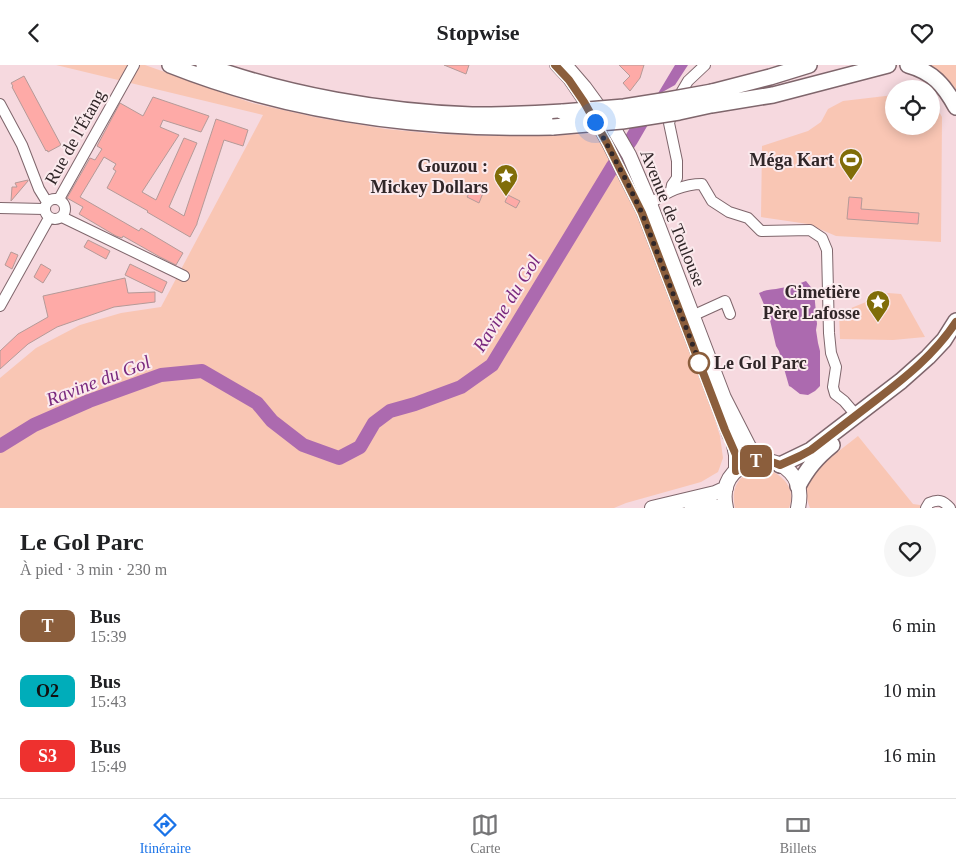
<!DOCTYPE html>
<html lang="fr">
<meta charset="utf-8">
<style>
body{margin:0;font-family:"Times New Roman",serif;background:#f6f6f6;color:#202124;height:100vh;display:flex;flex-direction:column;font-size:19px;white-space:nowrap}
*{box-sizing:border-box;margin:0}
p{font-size:16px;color:#757577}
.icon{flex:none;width:28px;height:28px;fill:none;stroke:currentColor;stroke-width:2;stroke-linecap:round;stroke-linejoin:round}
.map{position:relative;height:443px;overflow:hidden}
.details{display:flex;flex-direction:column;background:#fff;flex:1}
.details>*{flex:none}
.badge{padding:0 10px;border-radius:8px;font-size:18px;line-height:32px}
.fabs{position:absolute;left:885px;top:15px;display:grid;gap:10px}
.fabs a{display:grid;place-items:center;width:55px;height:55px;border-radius:50%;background:#fff;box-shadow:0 2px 12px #0003;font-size:25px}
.you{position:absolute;width:25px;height:25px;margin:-12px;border:4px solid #fff;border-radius:50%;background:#1a73e8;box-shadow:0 0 0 8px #1a73e833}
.map>.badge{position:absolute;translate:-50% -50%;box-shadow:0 0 0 2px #fff}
.round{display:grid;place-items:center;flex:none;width:52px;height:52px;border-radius:26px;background:#f6f6f6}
.head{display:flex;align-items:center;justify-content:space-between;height:85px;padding:0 20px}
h1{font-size:24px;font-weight:800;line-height:38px}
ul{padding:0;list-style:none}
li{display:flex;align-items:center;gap:15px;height:65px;padding:0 20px}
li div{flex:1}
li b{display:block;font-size:19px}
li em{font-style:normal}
li .badge{min-width:55px;font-weight:700;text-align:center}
header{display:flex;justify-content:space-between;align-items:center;height:65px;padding:0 20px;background:#fff;font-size:22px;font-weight:800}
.dock{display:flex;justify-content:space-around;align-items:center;height:70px;border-top:1px solid #e0e0e0;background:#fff;font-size:14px;color:#757577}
.dock a{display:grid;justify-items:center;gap:2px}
.dock .selected{color:#1a73e8}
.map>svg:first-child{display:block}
.green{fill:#f9c6b4}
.water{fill:#ac6aaf}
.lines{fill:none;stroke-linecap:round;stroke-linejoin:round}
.river{stroke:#ac6aaf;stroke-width:14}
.building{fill:#feaaa7;stroke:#b59a98}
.minor-casing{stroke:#7f666c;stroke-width:12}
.major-casing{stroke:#7f666c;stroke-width:16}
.highway-casing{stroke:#7f666c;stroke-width:18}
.minor{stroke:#fff;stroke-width:10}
.major{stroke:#fff;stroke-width:14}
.highway{stroke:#fff;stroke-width:15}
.highway-bridge-casing{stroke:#7f666c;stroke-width:18;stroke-linecap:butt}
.highway-bridge{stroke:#fff;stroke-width:15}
.line-casing{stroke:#fff;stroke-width:11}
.line{stroke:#8b5e3c;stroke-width:8}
.walk{stroke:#302628;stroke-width:5;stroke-dasharray:0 9}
.stop-dot{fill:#fff;stroke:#8b5e3c;stroke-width:2.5}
.labels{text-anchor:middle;stroke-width:4;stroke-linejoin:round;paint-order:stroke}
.street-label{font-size:18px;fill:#302628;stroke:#fbeaed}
.poi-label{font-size:18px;font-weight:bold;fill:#302628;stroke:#fbeaed;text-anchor:end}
.stop-label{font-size:18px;font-weight:bold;fill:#302628;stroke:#fbeaed;text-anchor:start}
.water-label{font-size:19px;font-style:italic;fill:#79287e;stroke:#fbeaed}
</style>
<header><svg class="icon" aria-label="back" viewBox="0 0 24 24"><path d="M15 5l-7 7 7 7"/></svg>Stopwise<svg class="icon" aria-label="heart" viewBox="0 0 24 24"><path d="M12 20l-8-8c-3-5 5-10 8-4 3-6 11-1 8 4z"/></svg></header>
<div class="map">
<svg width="956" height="443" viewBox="0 0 956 443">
<rect width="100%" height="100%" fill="#f6d9df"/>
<!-- green -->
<path class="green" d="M56 0H145L252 38 319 53 386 64 437 69 490 71H550L610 67 646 159 708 332 720 371 723 393 718 407 701 417 626 438 614 443H0V313L36 283 80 260 121 248 161 242 263 50Z
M923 0H956V32Z
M894 30V61H931V33L942 52 941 177 836 171 808 159 761 152 762 81 808 66 821 57 828 44 843 36Z
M888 228 901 229 925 272 893 275 840 274 839 248Z
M858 371 913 439 920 440 921 443H810C800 418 813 408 830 393 839 386 849 378 858 371Z
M764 404C782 408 797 423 789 443H735C730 420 741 406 764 404Z"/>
<!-- water -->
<path class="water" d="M675 0H688L675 20 657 30Z
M806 216 814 226 817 259 816 265 818 278 820 286V321L815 326 808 330 800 329 791 322 789 321 779 286 776 281 769 251 759 228C766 224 773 225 781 223 789 222 798 219 806 216Z"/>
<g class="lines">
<!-- river -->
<path class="river" d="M0 381 34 360 89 336 161 310 202 306 257 338 272 356 303 380 339 393 360 382 374 358 390 346 415 339 461 322 492 300 613 101 631 75 649 44"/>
</g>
<!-- building -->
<path class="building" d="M444 0H469L466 9Z
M619 0H644L640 13 630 26 623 18 630 11Z
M24 11 61 80 48 87 47 85 46 86 12 22 13 21 11 18Z
M153 32 209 51 201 67 163 55 160 62 179 70 142 127 156 135 184 73 197 78 169 142 184 151 216 54 248 65 243 81 224 75 197 158V159L190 172 147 147 148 146 107 123 116 106 113 104 116 99 104 92 80 132 139 166 141 163 183 188 176 200 160 192 123 171 122 173 116 171 79 149 83 142 67 133 90 93 95 95 102 84 97 81 120 38 143 51Z
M28 115V116L11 136 12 122H17L15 118Z
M472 123 483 128 479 138 467 132Z
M508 130 520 136 516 143 505 137Z
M849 132 862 133 861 144 919 148 918 159 847 154Z
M88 175 110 186 106 194 84 182Z
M11 187 18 190 12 204 5 200Z
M41 199 51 205 43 218 34 212Z
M130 199 167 217 162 228 125 210Z
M125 213 128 228 155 227V237L114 242 57 262 28 279 0 304V286L18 269 48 252 43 231Z"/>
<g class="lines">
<!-- minor casing -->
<g class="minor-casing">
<path id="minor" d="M555 0 569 15 584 37 607 78 642 147 728 371
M0 39 22 80 39 124 47 137
M671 125 672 120 677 113V96L669 58 675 38 688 16 705 0
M45 144a10 10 0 1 1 20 0a10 10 0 1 1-20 0Z
M59 134 134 0
M650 139C666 127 682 119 702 119L712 136 729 147 748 153 761 166 810 165 822 173 827 185 829 268 831 288 836 302 833 322 835 329 844 336 856 350
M0 143 44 144
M62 152 184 211
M0 241 49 153
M692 251 725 236 730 249
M926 443 929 438C938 434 943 435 950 443"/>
</g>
<!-- major casing -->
<g class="major-casing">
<path id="major" d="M565 0 584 22 611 59 629 90 650 139 724 333 749 382 763 395
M729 355 736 390V406
M690 438 723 443
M652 443 715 428 726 423
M726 443C712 382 812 379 798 443"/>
</g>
<!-- highway casing -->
<g class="highway-casing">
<path id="highway" d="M170 0C291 48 423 65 553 62
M204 0C287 30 383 47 472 50 502 50 533 49 563 47
M908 0C933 7 944 20 956 42
M712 27 770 12 809 0
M711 40 773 30 888 0
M780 400 811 385 901 316 928 292 944 275 956 256
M798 421C807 404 816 393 832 380"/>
</g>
<!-- minor -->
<use href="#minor" class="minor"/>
<!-- major -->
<use href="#major" class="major"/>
<!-- highway -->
<use href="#highway" class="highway"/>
<!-- highway-bridge casing -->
<g class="highway-bridge-casing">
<path id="highway-bridge" d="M563 47 624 42 668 35 712 27
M553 62 622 56 679 47 711 40"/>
</g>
<!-- highway-bridge -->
<use href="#highway-bridge" class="highway-bridge"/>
</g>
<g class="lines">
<!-- line casing -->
<g class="line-casing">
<path id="line" d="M555 0 569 15 584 37 607 78 642 148 725 365 736 390V406C750 395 764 393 780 400L800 391 811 385C833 368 854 352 876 335 906 312 935 289 956 257"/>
</g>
<!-- line -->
<use href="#line" class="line"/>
<!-- walk -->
<path class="walk" d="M595 57 627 117 642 148 702 304 699 298"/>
</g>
<!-- icons -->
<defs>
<g id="stadium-pin" transform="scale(1.25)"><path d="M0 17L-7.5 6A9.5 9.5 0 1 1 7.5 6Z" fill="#806d08" stroke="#fbeaed"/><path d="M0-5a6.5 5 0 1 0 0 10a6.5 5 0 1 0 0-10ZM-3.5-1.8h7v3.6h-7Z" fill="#fff"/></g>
<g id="sight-pin" transform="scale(1.25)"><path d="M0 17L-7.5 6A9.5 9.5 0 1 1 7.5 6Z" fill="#806d08" stroke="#fbeaed"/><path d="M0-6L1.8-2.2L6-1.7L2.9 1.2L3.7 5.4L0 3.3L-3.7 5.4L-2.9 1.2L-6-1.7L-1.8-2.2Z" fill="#fff"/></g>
</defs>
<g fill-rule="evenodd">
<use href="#stadium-pin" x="851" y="95"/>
<use href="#sight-pin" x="506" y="111"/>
<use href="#sight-pin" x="878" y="237"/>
</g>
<!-- markers -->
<circle class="stop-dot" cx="699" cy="298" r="10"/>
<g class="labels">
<!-- street labels -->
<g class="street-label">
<text transform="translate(75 72) rotate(-61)" y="6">Rue de l'Étang</text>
<text transform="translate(673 153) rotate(68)" y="6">Avenue de Toulouse</text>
</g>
<!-- poi labels -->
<g class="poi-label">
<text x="834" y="101">Méga Kart</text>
<text x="488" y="107">Gouzou :<tspan x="488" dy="21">Mickey Dollars</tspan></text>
<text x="860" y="233">Cimetière<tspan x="860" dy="21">Père Lafosse</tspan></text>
</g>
<!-- stop labels -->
<g class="stop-label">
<text x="714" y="304">Le Gol Parc</text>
</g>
<!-- water labels -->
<g class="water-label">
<text transform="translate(506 238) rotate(-58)" y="7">Ravine du Gol</text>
<text transform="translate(98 315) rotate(-21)" y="7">Ravine du Gol</text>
</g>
</g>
</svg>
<div class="fabs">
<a><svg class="icon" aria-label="locate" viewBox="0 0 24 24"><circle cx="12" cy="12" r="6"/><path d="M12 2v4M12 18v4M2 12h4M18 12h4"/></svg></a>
</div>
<div class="you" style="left:595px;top:57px"></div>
<b class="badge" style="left:756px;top:396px;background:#8b5e3c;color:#fff">T</b>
</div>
<section class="details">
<div class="head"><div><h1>Le Gol Parc</h1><p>À pied · 3 min · 230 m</p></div><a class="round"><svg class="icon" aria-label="heart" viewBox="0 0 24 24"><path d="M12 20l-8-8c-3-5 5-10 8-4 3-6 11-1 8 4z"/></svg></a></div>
<ul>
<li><span class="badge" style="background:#8b5e3c;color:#fff">T</span><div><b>Bus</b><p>15:39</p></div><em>6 min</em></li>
<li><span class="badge" style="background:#00adba;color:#111">O2</span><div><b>Bus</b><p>15:43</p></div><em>10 min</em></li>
<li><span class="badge" style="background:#ee312f;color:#fff">S3</span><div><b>Bus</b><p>15:49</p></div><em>16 min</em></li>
</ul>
</section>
<nav class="dock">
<a class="selected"><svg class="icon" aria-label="directions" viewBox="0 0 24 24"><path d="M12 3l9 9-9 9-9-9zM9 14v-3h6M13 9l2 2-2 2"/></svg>Itinéraire</a>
<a><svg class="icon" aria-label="map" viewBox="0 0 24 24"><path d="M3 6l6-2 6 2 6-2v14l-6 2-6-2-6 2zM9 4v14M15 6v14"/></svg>Carte</a>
<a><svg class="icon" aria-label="tickets" viewBox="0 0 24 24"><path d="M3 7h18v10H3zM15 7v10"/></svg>Billets</a>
</nav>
